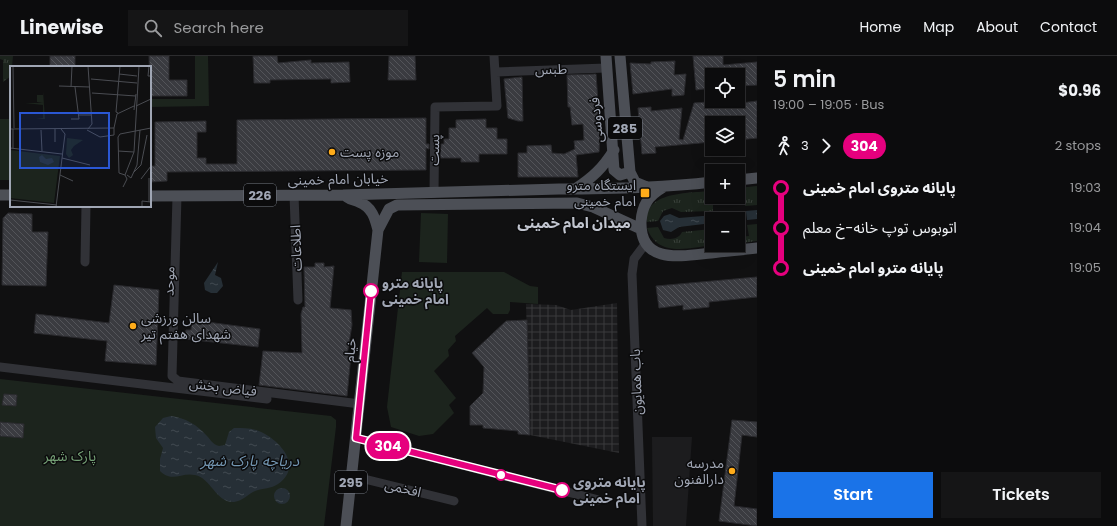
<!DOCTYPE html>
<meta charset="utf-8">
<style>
body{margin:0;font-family:Poppins,"Noto Sans Arabic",sans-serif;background:#151516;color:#f1f3f6;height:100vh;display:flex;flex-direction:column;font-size:15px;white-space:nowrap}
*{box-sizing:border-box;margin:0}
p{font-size:13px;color:#9a9b9d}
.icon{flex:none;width:22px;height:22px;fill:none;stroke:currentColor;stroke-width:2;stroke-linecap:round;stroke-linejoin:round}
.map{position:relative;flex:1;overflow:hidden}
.panel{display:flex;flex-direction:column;background:#0c0c0d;width:360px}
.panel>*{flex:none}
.badge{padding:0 8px;border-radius:13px;font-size:14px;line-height:26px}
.tools{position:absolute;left:705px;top:12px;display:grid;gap:8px}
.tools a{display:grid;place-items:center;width:40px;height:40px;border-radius:0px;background:#0c0c0d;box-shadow:0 4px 16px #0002,0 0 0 1px #2c2c2e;font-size:20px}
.map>.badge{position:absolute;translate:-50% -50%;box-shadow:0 0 0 2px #fff}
.legs{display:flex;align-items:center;gap:6px;height:44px;padding:0 16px;font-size:13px}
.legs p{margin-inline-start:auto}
.headline{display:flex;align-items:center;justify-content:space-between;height:68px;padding:0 16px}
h1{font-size:22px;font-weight:600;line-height:30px}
.action{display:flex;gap:8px;margin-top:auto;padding:8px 16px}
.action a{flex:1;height:46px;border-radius:0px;background:#1a73e8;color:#fff;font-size:16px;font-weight:600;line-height:46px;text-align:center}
.action a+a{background:#151516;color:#f1f3f6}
ul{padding:0 16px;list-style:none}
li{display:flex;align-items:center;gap:14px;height:40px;font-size:15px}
li i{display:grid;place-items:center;width:6px;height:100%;margin:0 5px;background:currentColor}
li i::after{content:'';width:10px;height:10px;margin:-5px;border:3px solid;border-radius:50%;background:#0c0c0d}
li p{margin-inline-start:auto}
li:first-child i{background:linear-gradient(#0000 50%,currentColor 0)}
li:last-child i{background:linear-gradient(currentColor 50%,#0000 0)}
header{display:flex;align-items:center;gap:24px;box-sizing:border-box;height:56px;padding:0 20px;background:#0c0c0d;border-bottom:1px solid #2c2c2e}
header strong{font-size:19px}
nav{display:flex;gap:22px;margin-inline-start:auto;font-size:14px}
.search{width:280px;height:36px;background:#151516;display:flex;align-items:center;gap:10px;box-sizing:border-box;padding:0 14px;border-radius:0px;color:#9a9b9d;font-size:15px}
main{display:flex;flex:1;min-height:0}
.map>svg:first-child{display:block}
.built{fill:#1c1c1e}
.industrial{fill:url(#industrial-grid)}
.grass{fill:url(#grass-tufts)}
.green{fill:#1c241d}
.water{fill:url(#water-ripples)}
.building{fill:url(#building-back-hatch);stroke:#2a2a2e}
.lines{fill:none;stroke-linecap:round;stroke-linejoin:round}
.minor{stroke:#313237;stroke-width:9}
.major{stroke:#4c4f56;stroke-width:11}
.line-1-casing{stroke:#fff;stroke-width:9}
.line-1{stroke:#e6007e;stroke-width:6}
.poi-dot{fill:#ffac1a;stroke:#0b0b0c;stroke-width:1.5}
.stop-1-dot{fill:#fff;stroke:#e6007e;stroke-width:2}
.labels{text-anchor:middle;stroke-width:3;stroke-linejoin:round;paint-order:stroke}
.shield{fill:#0b0b0c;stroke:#737882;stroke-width:1}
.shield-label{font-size:13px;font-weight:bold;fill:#a0a6b4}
.street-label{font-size:14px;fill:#a0a6b4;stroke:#0b0b0c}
.poi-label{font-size:14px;fill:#a0a6b4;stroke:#0b0b0c;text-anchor:start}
.stop-label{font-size:14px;font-weight:bold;fill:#a0a6b4;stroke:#0b0b0c;text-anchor:start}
.park-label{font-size:14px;fill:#75a176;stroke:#0b0b0c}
.neighbourhood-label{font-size:15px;font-weight:bold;fill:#c1c5cf;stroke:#0b0b0c}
.water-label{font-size:15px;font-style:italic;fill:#7396b2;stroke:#0b0b0c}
.inset-road{fill:none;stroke:#4a4c52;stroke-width:1}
.view{fill:#2a57d4;fill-opacity:0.15;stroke:#2a57d4;stroke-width:2}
.inset-edge{fill:none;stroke:#a0a6b4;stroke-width:2}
</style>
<header>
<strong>Linewise</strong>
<div class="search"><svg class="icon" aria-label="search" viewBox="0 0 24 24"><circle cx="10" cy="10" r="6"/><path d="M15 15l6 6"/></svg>Search here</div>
<nav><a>Home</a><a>Map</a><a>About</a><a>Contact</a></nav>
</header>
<main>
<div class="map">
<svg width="757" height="470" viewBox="0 0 757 470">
<defs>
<pattern id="industrial-grid" width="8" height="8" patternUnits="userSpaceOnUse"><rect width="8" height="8" fill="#1c1c1e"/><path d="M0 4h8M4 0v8" fill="none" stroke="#3a3a3c"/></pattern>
<pattern id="grass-tufts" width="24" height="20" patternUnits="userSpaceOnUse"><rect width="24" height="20" fill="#1c241d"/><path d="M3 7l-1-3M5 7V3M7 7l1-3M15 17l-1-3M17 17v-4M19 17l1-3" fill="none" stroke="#3a413b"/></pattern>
<pattern id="water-ripples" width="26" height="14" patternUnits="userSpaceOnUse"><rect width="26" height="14" fill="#262f36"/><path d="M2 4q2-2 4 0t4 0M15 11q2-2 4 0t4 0" fill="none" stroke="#424a51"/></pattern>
<pattern id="building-back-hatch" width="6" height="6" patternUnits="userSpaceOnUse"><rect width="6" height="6" fill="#3a3b40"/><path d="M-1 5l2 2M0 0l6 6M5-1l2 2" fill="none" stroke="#535459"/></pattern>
</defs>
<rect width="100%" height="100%" fill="#101011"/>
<!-- built -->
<path class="built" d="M652 381H692L686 470H653Z"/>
<!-- industrial -->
<path class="industrial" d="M617 247 619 397 530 379 526 248 556 249 571 254Z"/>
<!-- grass -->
<path class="grass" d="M0 0H13L11 20 3 26V4L0 3Z
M757 130V149L745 150 744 139 738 140V132Z
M712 135V141H723V142L713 144V155L681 156 672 152 663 155 658 165 647 166C643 135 692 137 712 135Z
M757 168V185L741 187 740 181 749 180 747 169Z
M658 171 664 182C671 184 679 183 682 176L712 173 713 189C688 192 658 202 647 172Z"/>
<!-- green -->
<path class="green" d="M195 0H208L209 50 150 51V43H195Z
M0 63H11V124H0Z
M421 157 448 158 447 207 419 206Z
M402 216H504L530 230 538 231V248L510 246V254L508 258H493L487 252 455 280 456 285 448 294 449 300 434 315 456 342 449 349 454 357 433 378 419 380 391 371 387 351Z
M0 323 331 360 336 364V371L324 470H0Z"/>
<!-- water -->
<path class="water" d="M757 154V163L747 164 746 155Z
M670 158 679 162 715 159 716 163H712V167L679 171 671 176 663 174 660 165 664 160Z
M218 206 215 219 221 222 223 230 217 237H211L205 234 204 227Z
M171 360C186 362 197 369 207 380 211 384 212 388 219 390L225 389 229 376 234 372C241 372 249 372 256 374 277 381 305 409 278 428 271 433 263 432 255 435 248 438 243 445 234 446 216 447 211 422 195 419 181 416 172 427 160 415V403L163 392 156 382 155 371 163 362Z
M274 440a8 8 0 1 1 16 0a8 8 0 1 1-16 0Z"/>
<!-- building -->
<path class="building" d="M50 0H75V11H50Z
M149 0H169V24H187V40H150Z
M253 0H277L278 7 311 4V7L349 6 350 26 331 27V23L270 24V27H254Z
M389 0H415L416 24H388Z
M693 0H723V9L757 6V29L738 30V19H712V32L696 34Z
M675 5 674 19 686 18 684 39 672 40V33L633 38 630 7 651 8V6Z
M596 18 600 74 599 96 576 99 578 121H518V97H527V90L551 89 552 97 564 98 575 93 574 85 584 84 583 68 572 69 570 51H568L567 19Z
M522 21 523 65H518L508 62 504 23Z
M722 45H741V47L757 45V82L738 84V67H712V86L655 91 656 97 642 98 638 52 651 51V55L682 52 679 83 683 84 694 47Z
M426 62V88H429V93L426 92V114L167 116V125L150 126V110H155V66L206 65V76H197V102H206V108H237V64Z
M486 63V72H497V83H507V98H479V106H461V102H440L441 88H444V83H449V72H456V64Z
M8 157 32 158V176H48L46 230 2 229 3 162Z
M315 207H324V211L334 210 330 252 351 254 352 269 347 299H351L347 340 259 329 263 295 302 297 301 258 303 251H305L304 211H315Z
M757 221V241L709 246V251L683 254V249L659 252 656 230Z
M114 229 159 234 156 309 105 305 107 285 34 277 36 258 109 267Z
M192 264 260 273 258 291 185 283 186 274H191Z
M527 264 530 379 518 378V375L483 372V369H470V350L483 337 484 311 472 297 506 265Z
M4 338 17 339 16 350 2 349Z
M732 364 757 366V381L742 379 734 450 757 453V470L719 465Z
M0 366 24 368 23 382 0 380Z"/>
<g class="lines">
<!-- minor -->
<path class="minor" d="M496 16 606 12
M434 137 435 51 497 50 494 0
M294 139 298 244
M177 140 172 320 178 325 360 348
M85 206 86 150
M0 311 267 343
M356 382 599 444
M352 420 454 445
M642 470 632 218 634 203 646 187"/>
<!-- major -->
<path class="major" d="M606 0 614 114 620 119 630 116
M620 0 630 116 635 126 647 131
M738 124 757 122
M662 132C648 140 642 150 641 166 640 209 682 200 711 197 726 195 742 194 757 192
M575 133C592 122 603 112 614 94
M0 139H11
M150 140 343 139 559 133C611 133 661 132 712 126
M378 174 389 153 397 149 577 147 593 151 641 173
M346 470 378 174C375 162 372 151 359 146 355 144 351 144 347 141"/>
</g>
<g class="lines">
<!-- line-1 casing -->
<g class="line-1-casing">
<path id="line-1" d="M371 235 356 382 562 434"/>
</g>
<!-- line-1 -->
<use href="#line-1" class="line-1"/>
</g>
<!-- markers -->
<g class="poi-dot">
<circle cx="332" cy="96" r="4"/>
<rect x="640" y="132" width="10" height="10" rx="2"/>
<circle cx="133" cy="270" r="4"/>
<circle cx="732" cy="415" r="4"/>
</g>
<g class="stop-1-dot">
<circle cx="371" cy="235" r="7"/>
<circle cx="501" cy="419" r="5"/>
<circle cx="562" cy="434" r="7"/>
</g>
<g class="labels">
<!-- shield labels -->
<g class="shield">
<rect x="608" y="61" width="34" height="22" rx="3"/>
<rect x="244" y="128" width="32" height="22" rx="3"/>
<rect x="335" y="415" width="32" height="22" rx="3"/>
</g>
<g class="shield-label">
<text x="625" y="77">285</text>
<text x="260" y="144">226</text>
<text x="351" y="431">295</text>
</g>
<!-- street labels -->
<g class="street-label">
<text transform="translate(551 13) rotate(-1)" y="5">طبس</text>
<text transform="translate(596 64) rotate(-95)" y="5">فردوسی</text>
<text transform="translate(434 94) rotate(-89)" y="5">پست</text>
<text transform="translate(338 123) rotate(-1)" y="5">خیابان امام خمینی</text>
<text transform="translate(296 192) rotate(-92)" y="5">اطلاعات</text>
<text transform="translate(169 225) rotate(-88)" y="5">موحد</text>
<text transform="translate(350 294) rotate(-85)" y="5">خیام</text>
<text transform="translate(636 326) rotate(-92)" y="5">باب همایون</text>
<text transform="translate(223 331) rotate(7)" y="5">فیاض بخش</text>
<text transform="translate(403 432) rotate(14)" y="5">افخمی</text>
</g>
<!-- poi labels -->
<g class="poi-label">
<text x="340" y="101">موزه پست</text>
<text x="636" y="134" text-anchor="end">ایستگاه مترو<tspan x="636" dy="16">امام خمینی</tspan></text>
<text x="141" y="267">سالن ورزشی<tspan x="141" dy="16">شهدای هفتم تیر</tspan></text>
<text x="724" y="412" text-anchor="end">مدرسه<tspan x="724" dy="16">دارالفنون</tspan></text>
</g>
<!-- stop labels -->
<g class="stop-label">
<text x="382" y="232">پایانه مترو<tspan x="382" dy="16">امام خمینی</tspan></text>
<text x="573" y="431">پایانه متروی<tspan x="573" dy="16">امام خمینی</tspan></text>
</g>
<!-- park labels -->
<g class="park-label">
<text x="70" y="405">پارک شهر</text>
</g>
<!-- neighbourhood labels -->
<g class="neighbourhood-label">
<text x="574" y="172">میدان امام خمینی</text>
</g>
<!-- water labels -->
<g class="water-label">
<text x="250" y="410">دریاچه پارک شهر</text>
</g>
</g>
<!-- overview -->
<g transform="translate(10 10)">
<rect width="141" height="141" fill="#101011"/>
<path d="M33 25 35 53H26L33 52V39L15 37H33L27 36V29H33ZM57 72 73 74 64 80 61 84 63 89 59 92 56 88ZM0 84 50 90 44 137 0 132Z" fill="#1c241d"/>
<path d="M32 89 36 93 42 92 44 96 38 99 30 96 29 91Z" fill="#262f36"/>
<path class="inset-road" d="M3 0 4 62M139 0 138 10H141M109 8 127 10M81 13 127 17M49 20 80 21M61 21 62 0M82 27 126 30M126 40 141 33M124 44 126 28M108 47 106 46 110 0M68 49H81M61 53H69L65 21M104 62 107 48 124 40M0 63 104 62M45 63V76M78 63 82 58 78 0M31 64 32 85M77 64 90 71 104 69V62M110 68 108 71 109 107 115 109 124 86 129 0M110 68 141 62M0 82 52 88M3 82V63M108 85 124 86M52 92 80 99M124 106 131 99 137 69M50 109 63 115M117 109 121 112 127 99 130 64M139 112V136M131 113 141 100M113 121 117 113 115 109M0 134 47 139M46 141 55 68 51 63M132 141V135L141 136"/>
<path class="view" d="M10 47H99V102H10Z"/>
<rect width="141" height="141" class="inset-edge"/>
</g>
</svg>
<div class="tools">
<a><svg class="icon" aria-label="locate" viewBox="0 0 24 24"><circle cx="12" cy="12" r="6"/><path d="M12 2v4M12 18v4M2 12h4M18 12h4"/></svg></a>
<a><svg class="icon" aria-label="layers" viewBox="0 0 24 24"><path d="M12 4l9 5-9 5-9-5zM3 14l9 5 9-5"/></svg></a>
<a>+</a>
<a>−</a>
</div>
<b class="badge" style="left:388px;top:390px;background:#e6007e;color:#fff">304</b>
</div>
<section class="panel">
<div class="headline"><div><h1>5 min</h1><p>19:00 – 19:05 · Bus</p></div><b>$0.96</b></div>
<div class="legs"><svg class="icon" aria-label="walk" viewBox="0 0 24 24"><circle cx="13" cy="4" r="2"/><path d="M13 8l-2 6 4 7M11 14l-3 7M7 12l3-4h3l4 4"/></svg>3<svg class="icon" aria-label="forward" viewBox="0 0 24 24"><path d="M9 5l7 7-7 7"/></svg><b class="badge" style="background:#e6007e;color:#fff">304</b><p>2 stops</p></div>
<ul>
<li><i style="color:#e6007e"></i><b>پایانه متروی امام خمینی</b><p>19:03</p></li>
<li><i style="color:#e6007e"></i><span>اتوبوس توپ خانه-خ معلم</span><p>19:04</p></li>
<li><i style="color:#e6007e"></i><b>پایانه مترو امام خمینی</b><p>19:05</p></li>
</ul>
<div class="action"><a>Start</a><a>Tickets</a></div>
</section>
</main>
